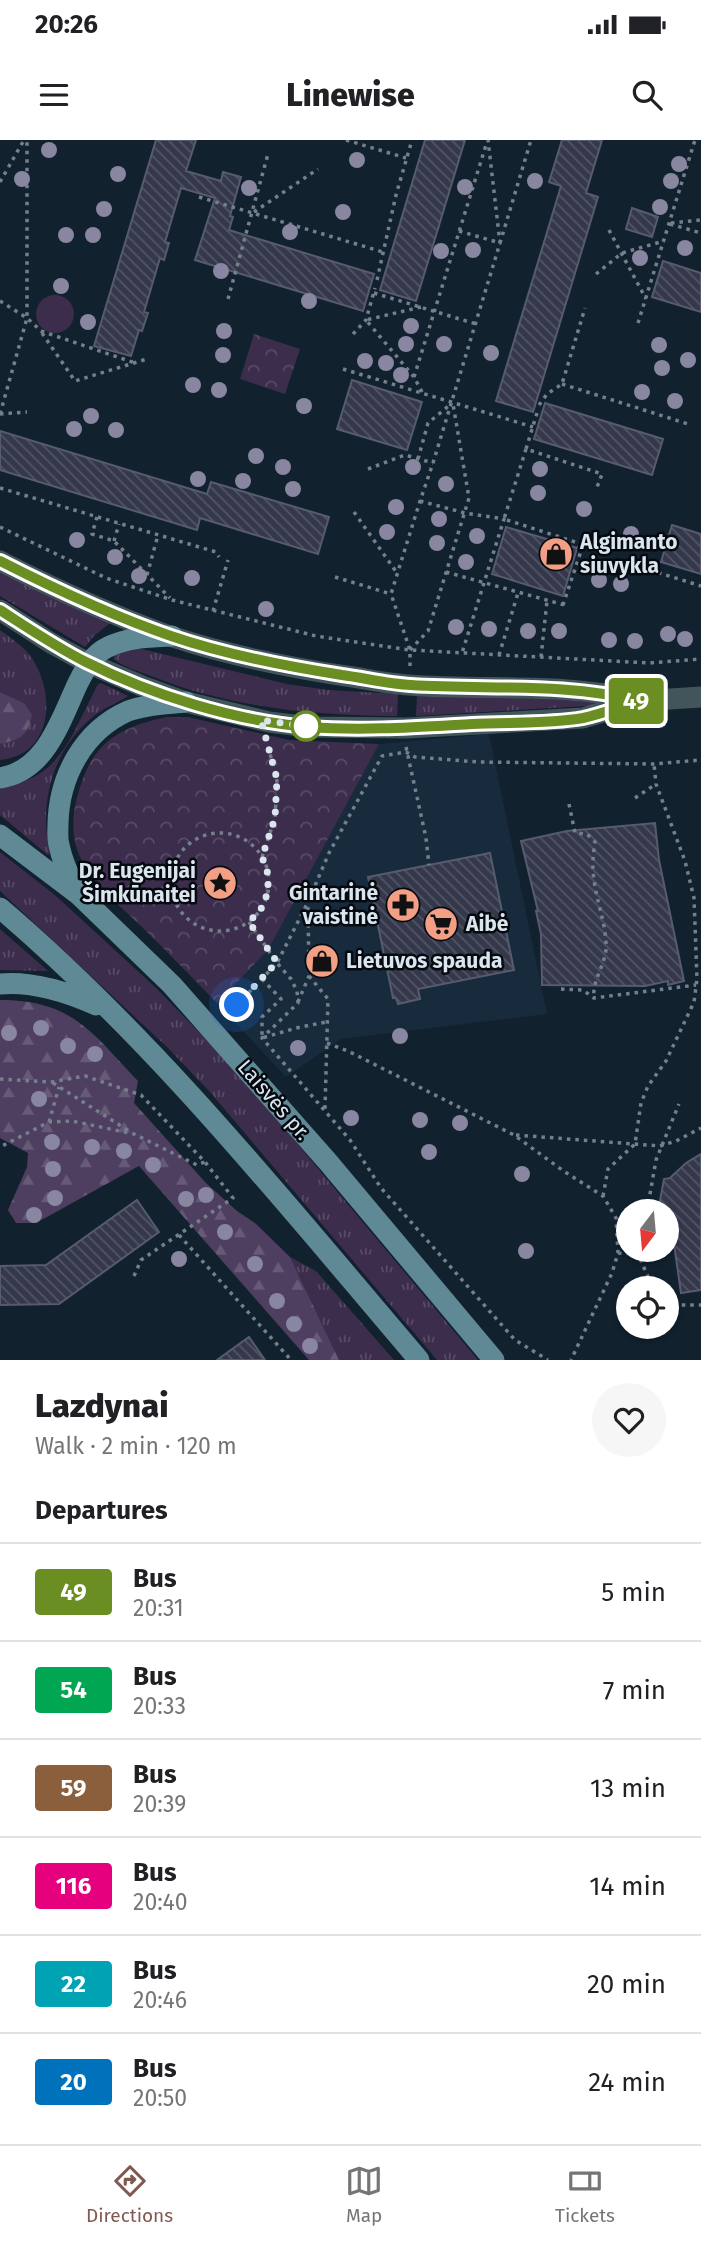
<!DOCTYPE html>
<meta charset="utf-8">
<style>
body{margin:0;font-family:"Fira Sans",sans-serif;background:#f6f6f6;color:#202124;height:100vh;display:flex;flex-direction:column;font-size:26px;white-space:nowrap}
*{box-sizing:border-box;margin:0}
p{font-size:23px;color:#757577}
.icon{flex:none;width:38px;height:38px;fill:none;stroke:currentColor;stroke-width:2;stroke-linecap:round;stroke-linejoin:round}
.map{position:relative;height:1220px;overflow:hidden}
.sheet{display:flex;flex-direction:column;background:#fff;flex:1}
.sheet>*{flex:none}
.badge{padding:0 14px;border-radius:5px;font-size:24px;line-height:46px}
.needle{width:46px;rotate:196deg}
.tools{position:absolute;left:616px;top:1059px;display:grid;gap:14px}
.tools a{display:grid;place-items:center;width:63px;height:63px;border-radius:50%;background:#fff;box-shadow:0 2px 5px #0004;font-size:35px}
.you{position:absolute;width:35px;height:35px;margin:-18px;border:5px solid #fff;border-radius:50%;background:#1a73e8;box-shadow:0 0 0 10px #1a73e833}
.map>.badge{position:absolute;translate:-50% -50%;box-shadow:0 0 0 4px #fff}
h2{padding:0 35px;font-size:26px;line-height:63px}
.round{display:grid;place-items:center;flex:none;width:74px;height:74px;border-radius:37px;background:#f6f6f6}
.head{display:flex;align-items:center;justify-content:space-between;height:119px;padding:0 35px}
h1{font-size:33px;font-weight:800;line-height:52px}
ul{padding:0;list-style:none}
li{display:flex;align-items:center;gap:21px;height:98px;padding:0 35px;border-top:2px solid #e0e0e0}
li div{flex:1}
li b{display:block;font-size:26px}
li em{font-style:normal}
li .badge{min-width:77px;font-weight:700;text-align:center}
.status{display:flex;justify-content:space-between;align-items:center;height:49px;padding:0 35px;background:#fff;direction:ltr}
.status svg{height:19px;fill:currentColor}
header{display:flex;justify-content:space-between;align-items:center;height:91px;padding:0 35px;background:#fff;font-size:32px;font-weight:800}
.tab-bar{display:flex;justify-content:space-around;align-items:center;height:98px;border-top:2px solid #e0e0e0;background:#fff;font-size:19px;color:#757577}
.tab-bar a{display:grid;justify-items:center;gap:4px}
.tab-bar .selected{color:#7f5a50}
.map>svg:first-child{display:block}
.built{fill:#172b3d}
.grass{fill:url(#grass-tufts)}
.forest{fill:url(#forest-firs)}
.park{fill:url(#park-crowns)}
.garden{fill:#3d2d4c}
.building{fill:url(#building-back-hatch);stroke:#575b6f;stroke-width:2}
.lines{fill:none;stroke-linecap:round;stroke-linejoin:round}
.path{stroke:#74818c;stroke-width:3.5;stroke-dasharray:3.5 5;stroke-linecap:butt}
.minor{stroke:#41555a;stroke-width:21}
.major{stroke:#5f8994;stroke-width:21}
.tree{fill:#8886a0}
.line-casing{stroke:#fff;stroke-width:16}
.line{stroke:#6b8e23;stroke-width:10}
.walk{stroke:#dbe5ee;stroke-width:7;stroke-dasharray:0 12.6}
.stop-dot{fill:#fff;stroke:#6b8e23;stroke-width:3.5}
.labels{text-anchor:middle;stroke-width:5;stroke-linejoin:round;paint-order:stroke}
.poi-label{font-size:21px;font-weight:bold;fill:#dbe5ee;stroke:#050a10;text-anchor:start}
.street-label{font-size:21px;fill:#dbe5ee;stroke:#050a10}
</style>
<div class="status"><b>20:26</b><svg viewBox="0 0 49 12"><path d="M0 12V9h3v3zM5 12V6h3v6zM10 12V3h3v9zM15 12V0h3v12zM26 1h20v11H26zM47 4h2v5h-2z"/></svg></div>
<header><svg class="icon" aria-label="menu" viewBox="0 0 24 24"><path d="M4 6h16M4 12h16M4 18h16"/></svg>Linewise<svg class="icon" aria-label="search" viewBox="0 0 24 24"><circle cx="10" cy="10" r="6"/><path d="M15 15l6 6"/></svg></header>
<div class="map">
<svg width="701" height="1220" viewBox="0 0 701 1220">
<defs>
<pattern id="grass-tufts" width="24" height="20" patternUnits="userSpaceOnUse" patternTransform="scale(1.75)"><rect width="24" height="20" fill="#3d2d4c"/><path d="M3 7l-1-3M5 7V3M7 7l1-3M15 17l-1-3M17 17v-4M19 17l1-3" fill="none" stroke="#584b66"/></pattern>
<pattern id="forest-firs" width="22" height="20" patternUnits="userSpaceOnUse" patternTransform="scale(1.75)"><rect width="22" height="20" fill="#4e3e5f"/><path d="M5 1l3.5 6h-7zM16 11l3.5 6h-7z" fill="#675a76"/></pattern>
<pattern id="park-crowns" width="20" height="18" patternUnits="userSpaceOnUse" patternTransform="scale(1.75)"><rect width="20" height="18" fill="#3d2d4c"/><path d="M2 6a3 3 0 1 1 6 0M12 15a3 3 0 1 1 6 0" fill="none" stroke="#584b66"/></pattern>
<pattern id="building-back-hatch" width="6" height="6" patternUnits="userSpaceOnUse" patternTransform="scale(1.75)"><rect width="6" height="6" fill="#35384b"/><path d="M-1 5l2 2M0 0l6 6M5-1l2 2" fill="none" stroke="#525565"/></pattern>
</defs>
<rect width="100%" height="100%" fill="#12212e"/>
<!-- built -->
<path class="built" d="M489 594 547 874 341 899 286 937 217 863 268 810 379 604Z"/>
<!-- grass -->
<path class="grass" d="M0 433 110 483 94 496 85 507 0 456Z
M0 490C12 499 25 507 33 520 56 556 52 615 0 620V604L11 602 24 563 0 552Z
M133 507 287 544 328 550 398 554 397 576C314 575 232 568 154 537 141 532 125 528 114 519L115 514Z
M101 543 128 556C118 563 105 567 95 575 53 608 38 663 50 713L48 715 0 675V649C16 644 33 640 46 629 69 611 84 570 98 544Z
M417 555 621 561V564L416 576Z
M0 712 56 756 155 847 233 927 478 1220H437L210 952 167 907 0 751Z
M0 789 48 831 0 830Z
M290 1117 316 1131 394 1220H339Z"/>
<!-- forest -->
<path class="forest" d="M0 552 24 563 32 575C28 595 21 600 0 604Z
M0 860C73 860 92 893 138 941L134 963 206 1043 237 1071 255 1083 290 1117 339 1220H309L139 1026 36 1083H16L8 1070 27 1027 28 1013 0 998Z"/>
<!-- park -->
<path class="park" d="M254 194 300 209 285 254 240 239Z
M167 577H187L289 600 379 604 268 810 217 863C193 839 170 814 145 790 123 768 86 739 77 709 69 684 75 660 84 636 99 597 129 585 167 577Z"/>
<!-- garden -->
<path class="garden" d="M36 174a19 19 0 1 1 38 0a19 19 0 1 1-38 0Z"/>
<!-- building -->
<path class="building" d="M156 0H196L186 31 221 41 223 32 241 37 230 76 233 77 229 90 374 134 363 171 195 120 215 58 181 48 165 102 169 103 164 120 160 118 144 172 148 173 142 191 139 190 131 216 94 206Z
M425 0H465L416 161 380 150Z
M562 0H602L586 53 598 57 533 272 496 261 561 46 549 42Z
M632 68 658 77 652 97 626 89Z
M663 121 701 133V172L652 157Z
M352 240 422 262 407 310 337 289Z
M545 263 663 299 652 335 534 299Z
M0 291 207 354 211 342 329 377 318 414 200 378 197 390 0 330Z
M672 385 701 394V434L661 422Z
M506 387 577 408 563 456 492 434Z
M655 683 659 720 684 841 668 845V841L645 846 542 845 541 794 536 771H538L521 701 567 691Z
M490 713 514 830 418 849 420 859 398 864 396 858H393L368 737Z
M701 1014V1150L681 1153 673 1097 667 1098V1071H658L664 1039 670 1038 686 1023Z
M137 1060 159 1092 59 1164 0 1165V1126L46 1125Z
M249 1197 265 1220H217Z"/>
<g class="lines">
<!-- path -->
<path class="path" d="M346 0 406 18
M0 42 24 0
M199 57 383 112
M254 72 318 29
M671 83 701 80
M670 84 701 93
M609 90 646 159
M459 91 500 103 531 0
M596 134 622 113 664 101
M377 140 396 55 412 0
M374 153 476 184
M228 159 268 14
M0 161 27 178 41 191 135 223
M421 167 366 180 414 237 422 252
M638 183 695 0
M42 193 75 241 147 219
M353 194 366 180 375 148
M343 229 533 287
M414 237 486 5
M562 244 688 284
M539 265 547 254 562 244 585 168
M537 273 526 309 602 334 596 350
M0 274 27 178V0
M0 274 27 272
M526 309 504 379 575 402 581 411 563 465
M418 319 428 283 451 264
M368 329 405 315 433 323
M0 348 216 412 219 417
M420 361 465 373 504 379 462 513
M354 372 397 433
M97 377 92 394 114 401 170 458
M0 387 106 438 172 460 316 496 410 510 649 523 701 519
M114 401 119 384
M650 430 701 446
M446 432 568 466
M147 435 158 395
M335 437 391 454
M213 471 228 420
M410 510 428 491 469 358 453 264
M499 515 518 453
M541 517 547 461
M410 526V510L391 454 420 361 433 323 500 103 488 0
M406 607 426 698 429 725
M635 658 656 644
M569 664 575 693 587 694 595 702C593 715 592 727 594 740 597 764 607 786 606 810 604 827 592 841 594 858
M171 742a49 49 0 1 1 98 0a49 49 0 1 1-98 0Z
M262 717 275 678 277 639 267 603
M249 782 277 823 291 839 297 851 298 863 262 898 350 1000 381 1048 515 1200 548 1220
M309 836 328 859 325 969
M262 839 281 859 262 877V898L296 888 326 882
M561 849 583 850 594 858 696 845
M298 862 309 836 308 764
M237 865 277 823 308 762 329 713 382 616 406 612 415 617 478 622 654 624 701 620
M327 903 350 912 514 995 565 1032 603 1056 616 1078 618 1113 612 1133 571 1220
M0 939 51 942 85 936 141 955 205 1022 197 1025 134 994 72 981 49 982 0 1007
M53 943 129 991
M49 982 59 947
M516 995 660 1006 676 1001 701 988
M603 1056 608 1029 635 1004 641 963 648 946 666 921 694 862 697 839 694 758 685 721 656 644 654 624
M647 1071 656 1020 679 964
M179 1095 291 1220
M618 1113 638 1114 653 1148
M134 1136 141 1120 233 1058 205 1022
M667 1158 677 1165H701"/>
<!-- minor -->
<path class="minor" d="M0 421C55 449 112 475 170 496 227 515 287 527 346 536 367 539 388 544 409 545 486 551 562 542 637 560
M0 470 51 503 88 523 142 546 186 562 269 582 309 587 406 588 548 580 583 578 639 561 701 557"/>
<!-- major -->
<path class="major" d="M0 638C46 631 60 581 78 543 85 529 93 514 108 507 128 497 150 497 172 496
M0 695 79 755 172 845 328 1022 494 1220
M76 750C69 736 62 721 59 705 57 698 58 691 58 684 59 637 83 591 128 571 146 564 167 564 186 562
M0 768C157 902 286 1064 419 1220
M0 844C33 841 67 852 96 865"/>
</g>
<!-- trees -->
<g class="tree">
<circle cx="49" cy="10" r="8"/>
<circle cx="357" cy="20" r="8"/>
<circle cx="679" cy="24" r="8"/>
<circle cx="118" cy="34" r="8"/>
<circle cx="22" cy="39" r="8"/>
<circle cx="535" cy="41" r="8"/>
<circle cx="671" cy="41" r="8"/>
<circle cx="465" cy="47" r="8"/>
<circle cx="249" cy="48" r="8"/>
<circle cx="660" cy="67" r="8"/>
<circle cx="104" cy="69" r="8"/>
<circle cx="343" cy="72" r="8"/>
<circle cx="290" cy="92" r="8"/>
<circle cx="66" cy="95" r="8"/>
<circle cx="93" cy="95" r="8"/>
<circle cx="685" cy="108" r="8"/>
<circle cx="473" cy="110" r="8"/>
<circle cx="441" cy="111" r="8"/>
<circle cx="640" cy="118" r="8"/>
<circle cx="221" cy="131" r="8"/>
<circle cx="61" cy="146" r="8"/>
<circle cx="309" cy="161" r="8"/>
<circle cx="88" cy="182" r="8"/>
<circle cx="411" cy="186" r="8"/>
<circle cx="224" cy="191" r="8"/>
<circle cx="406" cy="204" r="8"/>
<circle cx="444" cy="204" r="8"/>
<circle cx="659" cy="205" r="8"/>
<circle cx="491" cy="213" r="8"/>
<circle cx="223" cy="215" r="8"/>
<circle cx="688" cy="220" r="8"/>
<circle cx="365" cy="221" r="8"/>
<circle cx="386" cy="223" r="8"/>
<circle cx="662" cy="228" r="8"/>
<circle cx="401" cy="235" r="8"/>
<circle cx="193" cy="245" r="8"/>
<circle cx="219" cy="250" r="8"/>
<circle cx="642" cy="252" r="8"/>
<circle cx="675" cy="261" r="8"/>
<circle cx="304" cy="266" r="8"/>
<circle cx="91" cy="276" r="8"/>
<circle cx="74" cy="289" r="8"/>
<circle cx="116" cy="290" r="8"/>
<circle cx="256" cy="316" r="8"/>
<circle cx="283" cy="327" r="8"/>
<circle cx="413" cy="327" r="8"/>
<circle cx="540" cy="329" r="8"/>
<circle cx="198" cy="339" r="8"/>
<circle cx="243" cy="341" r="8"/>
<circle cx="446" cy="344" r="8"/>
<circle cx="293" cy="349" r="8"/>
<circle cx="538" cy="353" r="8"/>
<circle cx="396" cy="367" r="8"/>
<circle cx="584" cy="369" r="8"/>
<circle cx="439" cy="379" r="8"/>
<circle cx="387" cy="392" r="8"/>
<circle cx="631" cy="394" r="8"/>
<circle cx="477" cy="396" r="8"/>
<circle cx="77" cy="400" r="8"/>
<circle cx="437" cy="403" r="8"/>
<circle cx="115" cy="417" r="8"/>
<circle cx="466" cy="422" r="8"/>
<circle cx="139" cy="436" r="8"/>
<circle cx="192" cy="438" r="8"/>
<circle cx="599" cy="440" r="8"/>
<circle cx="621" cy="444" r="8"/>
<circle cx="266" cy="469" r="8"/>
<circle cx="456" cy="487" r="8"/>
<circle cx="489" cy="489" r="8"/>
<circle cx="528" cy="491" r="8"/>
<circle cx="559" cy="491" r="8"/>
<circle cx="668" cy="494" r="8"/>
<circle cx="685" cy="499" r="8"/>
<circle cx="609" cy="500" r="8"/>
<circle cx="635" cy="501" r="8"/>
<circle cx="41" cy="888" r="8"/>
<circle cx="9" cy="893" r="8"/>
<circle cx="400" cy="896" r="8"/>
<circle cx="68" cy="906" r="8"/>
<circle cx="298" cy="908" r="8"/>
<circle cx="95" cy="914" r="8"/>
<circle cx="39" cy="959" r="8"/>
<circle cx="351" cy="978" r="8"/>
<circle cx="420" cy="980" r="8"/>
<circle cx="460" cy="983" r="8"/>
<circle cx="52" cy="1002" r="8"/>
<circle cx="92" cy="1007" r="8"/>
<circle cx="124" cy="1011" r="8"/>
<circle cx="429" cy="1012" r="8"/>
<circle cx="153" cy="1025" r="8"/>
<circle cx="53" cy="1029" r="8"/>
<circle cx="522" cy="1034" r="8"/>
<circle cx="206" cy="1055" r="8"/>
<circle cx="55" cy="1058" r="8"/>
<circle cx="186" cy="1059" r="8"/>
<circle cx="34" cy="1075" r="8"/>
<circle cx="225" cy="1092" r="8"/>
<circle cx="526" cy="1111" r="8"/>
<circle cx="179" cy="1119" r="8"/>
<circle cx="255" cy="1124" r="8"/>
<circle cx="277" cy="1161" r="8"/>
<circle cx="294" cy="1184" r="8"/>
<circle cx="310" cy="1206" r="8"/>
</g>
<g class="lines">
<!-- line casing -->
<g class="line-casing">
<path id="line" d="M0 421C55 449 112 476 171 496 226 515 285 526 342 535 365 538 388 544 411 545 487 550 564 542 639 561 621 566 602 574 583 578 550 584 507 582 472 584 418 587 363 591 309 587 235 581 152 555 86 522 56 507 28 488 0 470"/>
</g>
<!-- line -->
<use href="#line" class="line"/>
<!-- walk -->
<path class="walk" d="M237 865 277 822 249 782 261 769 268 752V734L262 717 275 678 277 639 261 580 309 587 306 586"/>
</g>
<!-- icons -->
<defs>
<g id="shop-disc" transform="scale(1.75)"><circle r="9.5" fill="#f39f85" stroke="#050a10"/><path d="M-5-2.5h2.3a2.7 3.5 0 0 1 5.4 0H5L5.5 6h-11ZM-1.5-2.5h3a1.5 2.3 0 0 0-3 0Z" fill="#111"/></g>
<g id="sight-disc" transform="scale(1.75)"><circle r="9.5" fill="#f39f85" stroke="#050a10"/><path d="M0-6L1.8-2.2L6-1.7L2.9 1.2L3.7 5.4L0 3.3L-3.7 5.4L-2.9 1.2L-6-1.7L-1.8-2.2Z" fill="#111"/></g>
<g id="pharmacy-disc" transform="scale(1.75)"><circle r="9.5" fill="#f39f85" stroke="#050a10"/><path d="M-2-6h4v4h4v4h-4v4h-4v-4h-4v-4h4Z" fill="#111"/></g>
<g id="supermarket-disc" transform="scale(1.75)"><circle r="9.5" fill="#f39f85" stroke="#050a10"/><path d="M-6-5.5h2.5l.6 2H6L4.5 2H-2.5L-4.4-4H-6ZM-1.5 3.2a1.3 1.3 0 1 0 .1 0ZM3 3.2a1.3 1.3 0 1 0 .1 0Z" fill="#111"/></g>
</defs>
<g fill-rule="evenodd">
<use href="#shop-disc" x="556" y="414"/>
<use href="#sight-disc" x="220" y="743"/>
<use href="#pharmacy-disc" x="403" y="765"/>
<use href="#supermarket-disc" x="441" y="784"/>
<use href="#shop-disc" x="322" y="821"/>
</g>
<!-- markers -->
<circle class="stop-dot" cx="306" cy="586" r="14"/>
<g class="labels">
<!-- poi labels -->
<g class="poi-label">
<text x="580" y="409">Algimanto<tspan x="580" dy="24">siuvykla</tspan></text>
<text x="196" y="738" text-anchor="end">Dr. Eugenijai<tspan x="196" dy="24">Šimkūnaitei</tspan></text>
<text x="378" y="760" text-anchor="end">Gintarinė<tspan x="378" dy="24">vaistinė</tspan></text>
<text x="466" y="791">Aibė</text>
<text x="346" y="828">Lietuvos spauda</text>
</g>
<!-- street labels -->
<g class="street-label">
<text transform="translate(274 960) rotate(49)" y="7">Laisvės pr.</text>
</g>
</g>
</svg>
<div class="tools">
<a><svg class="needle" viewBox="-14 -14 28 28"><path d="M0-13l5 13h-10z" fill="#e53935"/><path d="M0 13l5-13h-10z" fill="#757577"/></svg></a>
<a><svg class="icon" aria-label="locate" viewBox="0 0 24 24"><circle cx="12" cy="12" r="6"/><path d="M12 2v4M12 18v4M2 12h4M18 12h4"/></svg></a>
</div>
<div class="you" style="left:237px;top:865px"></div>
<b class="badge" style="left:636px;top:561px;background:#6b8e23;color:#fff">49</b>
</div>
<section class="sheet">
<div class="head"><div><h1>Lazdynai</h1><p>Walk · 2 min · 120 m</p></div><a class="round"><svg class="icon" aria-label="heart" viewBox="0 0 24 24"><path d="M12 20l-8-8c-3-5 5-10 8-4 3-6 11-1 8 4z"/></svg></a></div>
<h2>Departures</h2>
<ul>
<li><span class="badge" style="background:#6b8e23;color:#fff">49</span><div><b>Bus</b><p>20:31</p></div><em>5 min</em></li>
<li><span class="badge" style="background:#00a651;color:#fff">54</span><div><b>Bus</b><p>20:33</p></div><em>7 min</em></li>
<li><span class="badge" style="background:#8b5e3c;color:#fff">59</span><div><b>Bus</b><p>20:39</p></div><em>13 min</em></li>
<li><span class="badge" style="background:#e6007e;color:#fff">116</span><div><b>Bus</b><p>20:40</p></div><em>14 min</em></li>
<li><span class="badge" style="background:#00a3b4;color:#fff">22</span><div><b>Bus</b><p>20:46</p></div><em>20 min</em></li>
<li><span class="badge" style="background:#0072bc;color:#fff">20</span><div><b>Bus</b><p>20:50</p></div><em>24 min</em></li>
</ul>
</section>
<nav class="tab-bar">
<a class="selected"><svg class="icon" aria-label="directions" viewBox="0 0 24 24"><path d="M12 3l9 9-9 9-9-9zM9 14v-3h6M13 9l2 2-2 2"/></svg>Directions</a>
<a><svg class="icon" aria-label="map" viewBox="0 0 24 24"><path d="M3 6l6-2 6 2 6-2v14l-6 2-6-2-6 2zM9 4v14M15 6v14"/></svg>Map</a>
<a><svg class="icon" aria-label="tickets" viewBox="0 0 24 24"><path d="M3 7h18v10H3zM15 7v10"/></svg>Tickets</a>
</nav>
